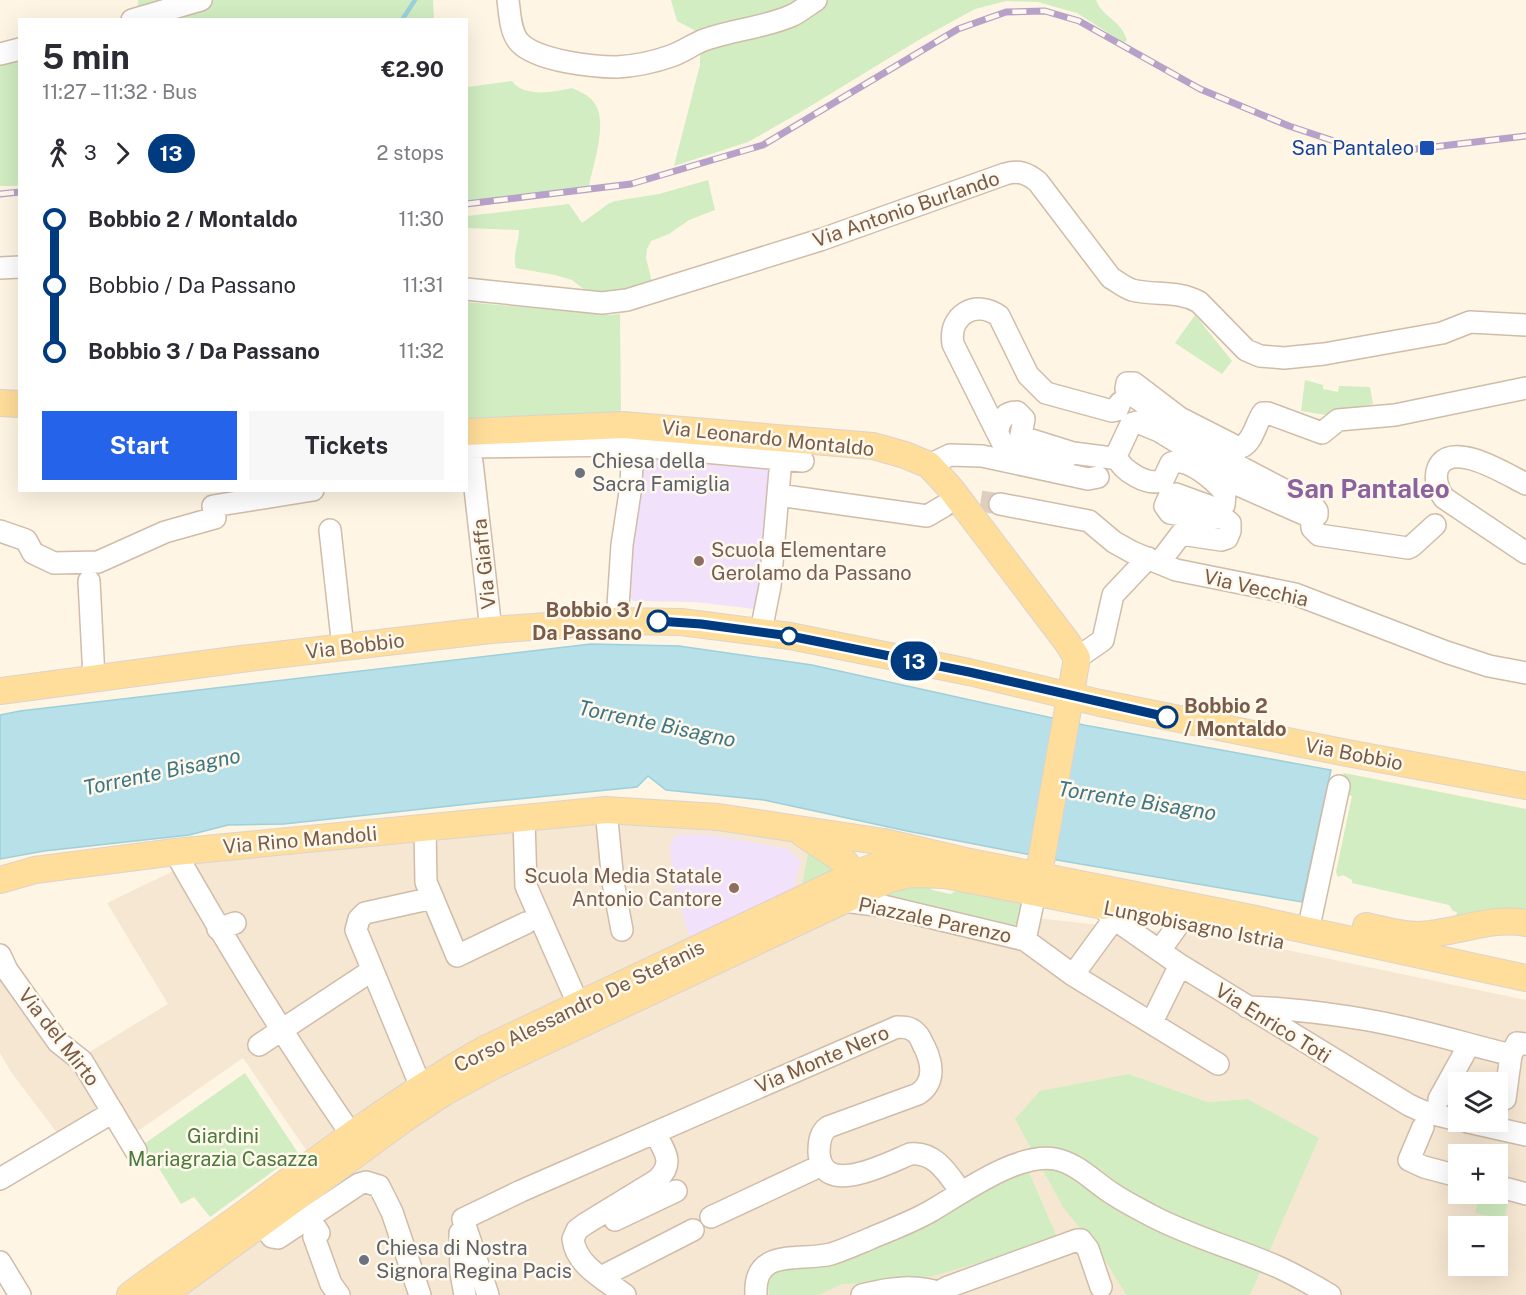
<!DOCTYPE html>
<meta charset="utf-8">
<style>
body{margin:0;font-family:"Public Sans",sans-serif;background:#f7f7f7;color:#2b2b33;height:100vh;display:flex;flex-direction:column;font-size:22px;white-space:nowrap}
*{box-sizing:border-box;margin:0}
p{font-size:20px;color:#7c7c81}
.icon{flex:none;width:33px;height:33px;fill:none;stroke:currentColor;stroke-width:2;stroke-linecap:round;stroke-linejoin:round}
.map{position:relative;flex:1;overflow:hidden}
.sheet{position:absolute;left:18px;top:18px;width:450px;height:474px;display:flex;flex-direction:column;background:#fff;border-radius:0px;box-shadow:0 6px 24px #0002}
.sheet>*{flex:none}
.badge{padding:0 12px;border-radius:20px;font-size:21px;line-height:39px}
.fabs{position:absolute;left:1448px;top:1072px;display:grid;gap:12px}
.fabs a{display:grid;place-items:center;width:60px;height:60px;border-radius:0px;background:#fff;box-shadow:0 6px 24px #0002;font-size:30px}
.map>.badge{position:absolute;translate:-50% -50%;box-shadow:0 0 0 3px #fff}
.legs{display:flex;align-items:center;gap:9px;height:66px;padding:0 24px;font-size:20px}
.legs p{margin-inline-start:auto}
.overview{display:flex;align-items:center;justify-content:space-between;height:102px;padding:0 24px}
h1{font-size:33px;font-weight:700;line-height:45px}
.primary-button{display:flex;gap:12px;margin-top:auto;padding:12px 24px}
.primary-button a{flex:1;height:69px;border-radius:0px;background:#2563eb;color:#fff;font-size:24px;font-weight:700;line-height:69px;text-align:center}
.primary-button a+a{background:#f7f7f7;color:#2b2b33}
ul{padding:0 24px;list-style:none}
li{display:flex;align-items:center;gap:21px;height:66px;font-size:22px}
li i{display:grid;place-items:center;width:9px;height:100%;margin:0 8px;background:currentColor}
li i::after{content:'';width:15px;height:15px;margin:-8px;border:4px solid;border-radius:50%;background:#fff}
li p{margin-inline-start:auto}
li:first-child i{background:linear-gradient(#0000 50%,currentColor 0)}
li:last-child i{background:linear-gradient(currentColor 50%,#0000 0)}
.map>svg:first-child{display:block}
.residential{fill:#f6e7d2;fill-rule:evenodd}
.education{fill:#f2e1fa}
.green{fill:#d1edc1}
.water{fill:#b7e0e9;stroke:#9cd0dc;stroke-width:1.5}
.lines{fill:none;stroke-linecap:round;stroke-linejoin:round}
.stream{stroke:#9cd0dc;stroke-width:4.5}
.minor-tunnel{stroke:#ddcebd;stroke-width:21;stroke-dasharray:21 10;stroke-linecap:butt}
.minor-casing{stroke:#d0bca9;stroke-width:24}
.major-casing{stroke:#dcd4cf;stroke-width:28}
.minor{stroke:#fff;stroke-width:21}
.major{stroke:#ffdd9a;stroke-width:26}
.rail-casing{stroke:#b8a1c9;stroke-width:7}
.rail{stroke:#fff8ec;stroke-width:4.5;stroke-dasharray:14;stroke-linecap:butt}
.line-1-casing{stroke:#fff;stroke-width:14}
.line-1{stroke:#003b80;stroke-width:9}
.transit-dot{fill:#1a4fb4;stroke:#fff8ec;stroke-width:2}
.worship-dot{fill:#6b7280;stroke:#fff8ec;stroke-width:2}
.education-dot{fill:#8d6e63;stroke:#fff8ec;stroke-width:2}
.stop-1-dot{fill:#fff;stroke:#003b80;stroke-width:3}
.labels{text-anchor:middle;stroke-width:5;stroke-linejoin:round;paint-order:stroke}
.transit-label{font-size:20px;fill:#164399;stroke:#fff8ec;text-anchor:end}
.street-label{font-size:20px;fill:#795b47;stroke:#fff8ec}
.worship-label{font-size:20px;fill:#5b616d;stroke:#fff8ec;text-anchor:start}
.education-label{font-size:20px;fill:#785e54;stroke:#fff8ec;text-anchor:start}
.stop-label{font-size:20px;font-weight:bold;fill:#795b47;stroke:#fff8ec;text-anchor:end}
.park-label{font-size:20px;fill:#4c7a3c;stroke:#fff8ec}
.water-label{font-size:21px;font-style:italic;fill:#3c7787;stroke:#fff8ec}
.district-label{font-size:26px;font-weight:bold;fill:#8b629d;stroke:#fff8ec}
</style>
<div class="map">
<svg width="1526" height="1295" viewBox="0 0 1526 1295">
<rect width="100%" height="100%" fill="#fef5e4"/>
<!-- residential -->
<path class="residential" d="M618 820 667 823 777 837 810 845 857 898 1244 941 1526 1000V1295H1250L1247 1099 1208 1102 1129 1074 1103 1257 1126 1295H146L319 1169 243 1058 135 1133 113 1102 58 1134 11 1072 0 1053V964L73 1062 168 1004 107 903 196 860ZM1458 1083H1497V1122H1458ZM1458 1155H1497V1194H1458ZM1458 1227H1497V1266H1458Z"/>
<!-- education -->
<path class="education" d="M641 453 773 464 763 596 755 609 695 602 633 601 629 596Z
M685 834 713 835 788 849 801 861 793 891 691 941 673 885 670 844 676 835Z"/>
<!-- green -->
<path class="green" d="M138 0H433L434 19 137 20Z
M671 0H803L780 13 698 32 677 21Z
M824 0H1096C1101 13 1111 17 1119 26 1123 30 1125 35 1127 40L1124 43 1077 13 1038 2 1006 1 975 9 922 38 799 113 748 142 674 166 700 65V49Z
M19 56V186H0V62Z
M512 81C524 98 554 92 572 88 580 92 591 96 595 104 608 123 593 165 589 186L467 202 466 101 468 87Z
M708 180 715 210 689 220 669 234 651 241 647 249 646 258 652 282 610 294 586 291 572 280 555 275 516 268C512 255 519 243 519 230L467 228V216L569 204 582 223 608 204 615 201 659 194Z
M466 302 610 315 620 314 621 417H495L467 419Z
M1195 315 1232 361 1222 374 1175 343Z
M1305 380 1323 385V389L1338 392 1339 386 1370 387 1373 404 1326 415 1301 411Z
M1344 773 1526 809V918L1454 925 1457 912 1453 911 1449 905 1352 883V880L1343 875 1338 877 1336 872 1352 796 1338 792Z
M809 848 839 871 801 891Z
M905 885H927L932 890 950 894 960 889 1025 901 1020 930 882 901 884 891Z
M245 1073 298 1153 210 1217 194 1197 181 1204 144 1144Z
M1129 1074 1208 1102 1247 1099 1319 1138 1250 1295H1126L1103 1257 1063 1207 1015 1119 1040 1091Z
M1027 1168 1057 1237 1015 1252 933 1276 880 1283 842 1284 819 1295H770L767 1283 773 1273 783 1264 918 1228Z
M1480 1194H1496L1509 1197 1504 1220 1475 1213Z"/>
<!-- water -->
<path class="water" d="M591 644 679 646 812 665 1084 725 1331 770 1302 902 1057 860 907 831 764 800 666 790 648 776 637 787 487 802 284 824 228 825 189 835 44 851 0 859V715L20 711Z"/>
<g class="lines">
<!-- stream -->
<path class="stream" d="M402 20 415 0"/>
<!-- minor-tunnel -->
<path class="minor-tunnel" d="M950 505 980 501 1000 504"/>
<!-- minor casing -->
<g class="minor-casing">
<path id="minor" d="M508 0C510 14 510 33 520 43 538 61 593 67 617 67 635 66 654 62 671 56 683 52 693 44 704 40 733 29 765 28 793 15 801 11 808 5 816 0
M132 20 201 0
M0 54 20 49
M0 268 20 267
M466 289 602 303 627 300 820 240 1005 174C1019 170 1027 173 1038 182L1111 278C1118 282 1124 287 1132 290 1155 296 1178 290 1199 302L1246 350 1260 356 1284 358 1324 354 1442 333 1470 322 1526 325
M998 431C999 420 1005 412 1017 412L1024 419 1021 435 1022 437 1073 453 1112 458 1116 456
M466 447 628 445 803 461
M1116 456 1131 424 1137 422 1159 431 1197 454 1236 484 1313 518 1317 515V511L1313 505 1225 459 1128 392 1126 389 1127 383H1134L1180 418 1239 448C1253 444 1255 424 1263 413H1268L1322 433 1338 420 1395 415 1526 388
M1116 456C1122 471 1148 487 1163 480L1171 463C1188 456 1215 481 1225 493L1224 505 1217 509 1176 494 1169 497 1165 506 1170 513 1196 517 1224 518 1230 523V531L1227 538 1221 540 1181 534 1159 563
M1065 460 1006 446 1003 444 953 344C948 315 976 299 999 316L1028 375 1046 393 1112 411 1117 410 1120 403
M472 462 491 630
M929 465 950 455 982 456 1088 479 1098 477
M1526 484C1509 476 1451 438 1438 468 1434 478 1438 490 1444 498L1526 553
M778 495 927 516 944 506
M1000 504 1089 521 1114 542 1132 552 1176 570 1295 594 1446 652 1489 666 1526 673
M1311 518 1312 528 1319 535 1408 548 1412 546 1435 525
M330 530 343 648
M0 531 26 540 33 553 54 563 98 562 165 532 215 518 213 506 313 490
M89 581 94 678
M617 621 622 545 631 486 632 461
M761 631 770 586 781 459
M1077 658 1103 640 1113 595 1148 558
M606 810 613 882 622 930
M524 819 526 886 579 1006
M425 829 426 882 457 956 526 923
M175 852C230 949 288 1043 351 1134
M844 901 883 906 1025 940 1073 975 1218 1064
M1100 905 1114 919 1180 965 1409 1105 1422 1111 1458 1120
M1311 917 1339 786
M218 929 235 923
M1025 940 1035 893
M1160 950 1181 921
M0 955 7 970 58 1042 82 1061 136 1151
M1073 975 1114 919
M1247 1007C1286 1008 1324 1013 1362 1019 1412 1027 1462 1043 1511 1055L1517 1043 1526 1044
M1152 1022 1180 965
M259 1045 371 971
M421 1087 356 930 359 919 365 913 433 898
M1439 1099 1469 1045
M1505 1099 1511 1055
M1468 1122 1526 1135
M1423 1127 1409 1160 1424 1167 1458 1176
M0 1179 113 1112
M1497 1186 1526 1194
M252 1210 272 1237 278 1238 359 1184 366 1182 379 1186 392 1212 420 1295
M711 1217 822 1165
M463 1219 521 1191 897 1027C904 1027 910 1027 915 1032 920 1035 922 1043 925 1048 933 1065 935 1083 918 1094L828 1127C820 1133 819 1142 819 1152 821 1199 888 1163 910 1154 935 1151 948 1174 961 1192
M463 1219 488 1295
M615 1220 676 1191
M315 1227 319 1233 314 1237 331 1284 339 1295
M460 1233 461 1273 465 1295
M0 1262 20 1295
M601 1277 693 1230
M939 1292 948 1287 1077 1240H1081L1088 1249 1101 1287
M625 1295C606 1280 576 1266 573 1239L577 1230 585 1224 657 1180C675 1163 665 1152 655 1133
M756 1295C753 1246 801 1262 831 1254 844 1250 857 1244 869 1239 890 1230 912 1222 931 1211 962 1193 1018 1152 1055 1159 1077 1163 1094 1182 1113 1194 1125 1202 1139 1209 1152 1216 1192 1237 1237 1249 1278 1267 1296 1275 1313 1285 1330 1295
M862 1295C892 1287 917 1284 947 1295"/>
</g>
<!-- major casing -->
<g class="major-casing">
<path id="major" d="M0 403 20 404
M466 432 623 425 873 446 905 455 929 465 951 489 1067 642 1077 658 1036 890
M0 691 241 659 491 630 617 621 681 622 790 636 969 672 1100 703 1347 753 1526 786
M803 834 843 860C852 868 853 881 862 890
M0 880 35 870 175 852 606 810 718 817 884 842 965 861 1246 917 1526 978
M1366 926C1383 930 1401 935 1418 935 1454 934 1490 916 1526 923
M130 1295C170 1265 212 1238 252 1208 328 1151 403 1095 485 1049L853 875 897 858
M163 1295 407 1117 445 1092 495 1065 887 880 911 874 945 875 1104 906"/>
</g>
<!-- minor -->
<use href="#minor" class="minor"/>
<!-- major -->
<use href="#major" class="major"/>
<!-- rail casing -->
<g class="rail-casing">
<path id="rail" d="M0 194 20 192
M466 204 631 184 763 145 958 29 1006 12 1045 11 1079 21 1200 89 1289 126 1352 147 1366 150 1399 151 1526 136"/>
</g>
<!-- rail -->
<use href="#rail" class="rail"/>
</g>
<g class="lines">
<!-- line-1 casing -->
<g class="line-1-casing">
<path id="line-1" d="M658 621 701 624 790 636 969 672 1167 717"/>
</g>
<!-- line-1 -->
<use href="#line-1" class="line-1"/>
</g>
<!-- markers -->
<rect class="transit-dot" x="1419" y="140" width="16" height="16" rx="3"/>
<g class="worship-dot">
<circle cx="580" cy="473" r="6"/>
<circle cx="364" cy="1260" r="6"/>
</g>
<g class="education-dot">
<circle cx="699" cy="561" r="6"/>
<circle cx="734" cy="888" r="6"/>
</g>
<g class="stop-1-dot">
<circle cx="658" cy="621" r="10"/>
<circle cx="789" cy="636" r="8"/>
<circle cx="1167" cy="717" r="10"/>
</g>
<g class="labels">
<!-- transit labels -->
<g class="transit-label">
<text x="1414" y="155">San Pantaleo</text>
</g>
<!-- street labels -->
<g class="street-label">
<text transform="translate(906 209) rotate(-19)" y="7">Via Antonio Burlando</text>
<text transform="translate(768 438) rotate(6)" y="7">Via Leonardo Montaldo</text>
<text transform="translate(484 564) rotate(-96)" y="7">Via Giaffa</text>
<text transform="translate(1256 588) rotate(13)" y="7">Via Vecchia</text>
<text transform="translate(355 646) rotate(-7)" y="7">Via Bobbio</text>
<text transform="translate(1354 754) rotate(11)" y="7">Via Bobbio</text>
<text transform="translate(300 840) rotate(-5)" y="7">Via Rino Mandoli</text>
<text transform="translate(935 920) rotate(12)" y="7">Piazzale Parenzo</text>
<text transform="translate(1194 925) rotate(11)" y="7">Lungobisagno Istria</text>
<text transform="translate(579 1006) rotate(-26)" y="7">Corso Alessandro De Stefanis</text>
<text transform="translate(1273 1023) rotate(32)" y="7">Via Enrico Toti</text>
<text transform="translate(59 1037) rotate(52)" y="7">Via del Mirto</text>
<text transform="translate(822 1059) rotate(-23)" y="7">Via Monte Nero</text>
</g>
<!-- worship labels -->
<g class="worship-label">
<text x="592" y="468">Chiesa della<tspan x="592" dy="23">Sacra Famiglia</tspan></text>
<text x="376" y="1255">Chiesa di Nostra<tspan x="376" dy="23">Signora Regina Pacis</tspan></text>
</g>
<!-- education labels -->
<g class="education-label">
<text x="711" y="557">Scuola Elementare<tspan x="711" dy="23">Gerolamo da Passano</tspan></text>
<text x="722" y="883" text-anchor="end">Scuola Media Statale<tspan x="722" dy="23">Antonio Cantore</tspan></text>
</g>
<!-- stop labels -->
<g class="stop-label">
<text x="642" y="617">Bobbio 3 /<tspan x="642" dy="23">Da Passano</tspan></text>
<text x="1184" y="713" text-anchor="start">Bobbio 2<tspan x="1184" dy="23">/ Montaldo</tspan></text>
</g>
<!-- park labels -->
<g class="park-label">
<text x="223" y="1143">Giardini<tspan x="223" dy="23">Mariagrazia Casazza</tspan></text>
</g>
<!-- water labels -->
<g class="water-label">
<text transform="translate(657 724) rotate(12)" y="7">Torrente Bisagno</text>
<text transform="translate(162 772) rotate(-12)" y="7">Torrente Bisagno</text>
<text transform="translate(1137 801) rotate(9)" y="7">Torrente Bisagno</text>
</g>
<!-- district labels -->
<g class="district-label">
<text x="1368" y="498">San Pantaleo</text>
</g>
</g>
</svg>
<div class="fabs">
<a><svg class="icon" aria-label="layers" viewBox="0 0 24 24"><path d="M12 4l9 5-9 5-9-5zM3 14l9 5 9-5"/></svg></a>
<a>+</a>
<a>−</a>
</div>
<b class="badge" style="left:914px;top:661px;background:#003b80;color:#fff">13</b>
<section class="sheet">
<div class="overview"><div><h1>5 min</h1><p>11:27 – 11:32 · Bus</p></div><b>€2.90</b></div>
<div class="legs"><svg class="icon" aria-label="walk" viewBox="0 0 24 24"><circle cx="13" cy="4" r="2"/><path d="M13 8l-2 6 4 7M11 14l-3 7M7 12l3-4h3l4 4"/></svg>3<svg class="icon" aria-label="forward" viewBox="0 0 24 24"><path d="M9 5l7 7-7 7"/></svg><b class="badge" style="background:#003b80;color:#fff">13</b><p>2 stops</p></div>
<ul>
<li><i style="color:#003b80"></i><b>Bobbio 2 / Montaldo</b><p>11:30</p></li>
<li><i style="color:#003b80"></i><span>Bobbio / Da Passano</span><p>11:31</p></li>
<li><i style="color:#003b80"></i><b>Bobbio 3 / Da Passano</b><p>11:32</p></li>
</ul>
<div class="primary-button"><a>Start</a><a>Tickets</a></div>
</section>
</div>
